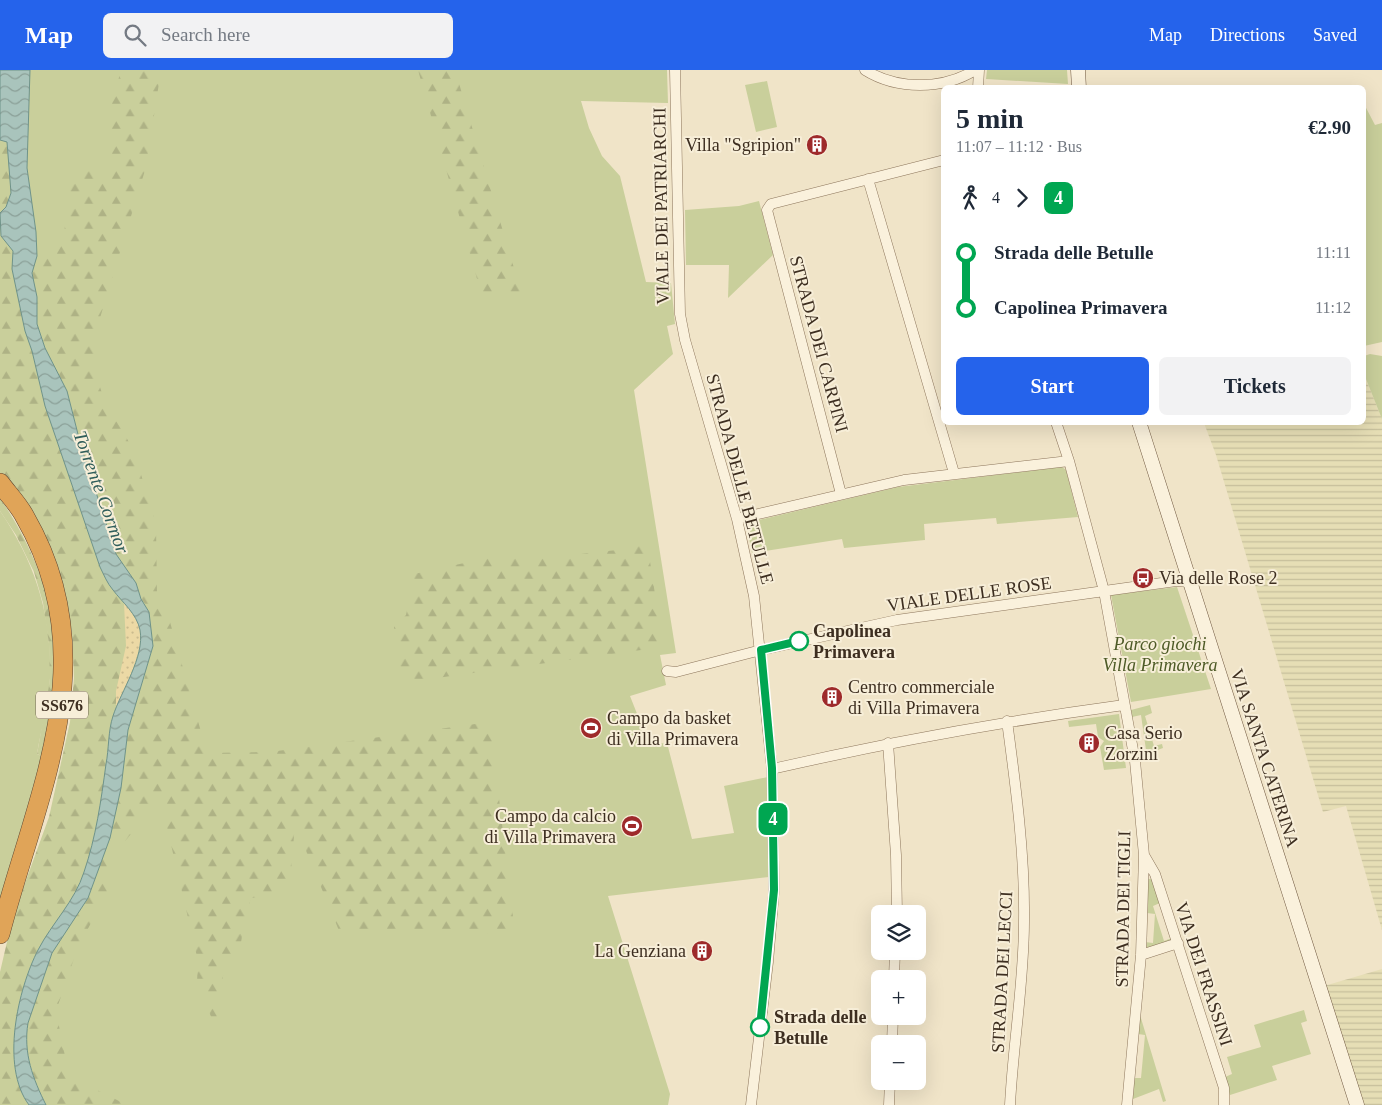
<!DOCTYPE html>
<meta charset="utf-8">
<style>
body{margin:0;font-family:Georgia,serif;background:#f2f2f3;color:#1f2937;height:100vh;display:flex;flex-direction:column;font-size:19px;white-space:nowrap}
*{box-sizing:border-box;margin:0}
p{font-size:16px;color:#747a83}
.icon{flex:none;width:28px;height:28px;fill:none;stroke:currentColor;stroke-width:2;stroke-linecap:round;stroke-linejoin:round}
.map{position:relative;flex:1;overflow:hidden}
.details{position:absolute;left:941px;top:15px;width:425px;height:340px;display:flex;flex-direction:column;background:#fff;border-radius:8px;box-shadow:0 5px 20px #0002}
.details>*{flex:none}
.badge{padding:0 10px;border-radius:8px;font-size:18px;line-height:32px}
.controls{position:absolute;left:871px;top:835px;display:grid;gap:10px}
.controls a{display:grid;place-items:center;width:55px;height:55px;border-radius:8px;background:#fff;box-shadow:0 5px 20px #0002;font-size:25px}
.map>.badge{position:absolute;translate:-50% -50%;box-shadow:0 0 0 2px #fff}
.legs{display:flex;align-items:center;gap:8px;height:55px;padding:0 15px;font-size:16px}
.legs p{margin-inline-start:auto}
.overview{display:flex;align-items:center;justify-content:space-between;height:85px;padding:0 15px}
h1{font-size:28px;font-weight:600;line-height:38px}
.action{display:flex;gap:10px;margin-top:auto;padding:10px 15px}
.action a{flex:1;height:58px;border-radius:8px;background:#2563eb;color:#fff;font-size:20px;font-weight:600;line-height:58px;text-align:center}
.action a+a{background:#f2f2f3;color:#1f2937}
ul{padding:0 15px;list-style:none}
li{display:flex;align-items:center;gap:18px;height:55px;font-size:19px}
li i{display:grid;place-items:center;width:8px;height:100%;margin:0 6px;background:currentColor}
li i::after{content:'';width:12px;height:12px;margin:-6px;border:4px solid;border-radius:50%;background:#fff}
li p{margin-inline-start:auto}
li:first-child i{background:linear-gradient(#0000 50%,currentColor 0)}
li:last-child i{background:linear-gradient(currentColor 50%,#0000 0)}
header{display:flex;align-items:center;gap:30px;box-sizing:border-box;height:70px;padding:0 25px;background:#2563eb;color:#fff}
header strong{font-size:24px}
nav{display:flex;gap:28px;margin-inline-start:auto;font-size:18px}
.search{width:350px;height:45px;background:#f2f2f3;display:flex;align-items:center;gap:12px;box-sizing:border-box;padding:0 18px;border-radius:8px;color:#747a83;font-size:19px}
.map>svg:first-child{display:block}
.farmland{fill:url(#farmland-rules)}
.green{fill:#c9cf9b}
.forest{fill:url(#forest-firs)}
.sand{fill:url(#sand-dots)}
.water{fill:url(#water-waves);stroke:#6f938a}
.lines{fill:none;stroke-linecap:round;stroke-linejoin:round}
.street-casing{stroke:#8d765c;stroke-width:11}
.secondary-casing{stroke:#6f573f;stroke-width:15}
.highway-casing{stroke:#5b4430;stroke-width:20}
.street{stroke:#faf1dc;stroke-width:10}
.secondary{stroke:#faf1dc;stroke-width:14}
.highway{stroke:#e0a458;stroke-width:19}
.line-1-casing{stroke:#fff;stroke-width:11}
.line-1{stroke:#00a651;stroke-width:8}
.stop-1-dot{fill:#fff;stroke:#00a651;stroke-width:2.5}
.labels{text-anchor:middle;stroke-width:4;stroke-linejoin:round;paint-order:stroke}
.shield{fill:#f7eed8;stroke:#756857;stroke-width:1}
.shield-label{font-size:16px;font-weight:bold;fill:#3d2e20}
.poi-label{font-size:18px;fill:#3d2e20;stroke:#f7eed8;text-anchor:start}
.street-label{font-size:18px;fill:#3d2e20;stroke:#f7eed8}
.stop-label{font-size:18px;font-weight:bold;fill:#3d2e20;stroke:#f7eed8;text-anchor:start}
.park-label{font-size:18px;font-style:italic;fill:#4d5a26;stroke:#f7eed8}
.water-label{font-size:19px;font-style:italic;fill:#2f5d5a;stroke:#f7eed8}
</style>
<header>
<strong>Map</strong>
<div class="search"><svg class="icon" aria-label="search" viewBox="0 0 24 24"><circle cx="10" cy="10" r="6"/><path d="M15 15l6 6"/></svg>Search here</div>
<nav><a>Map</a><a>Directions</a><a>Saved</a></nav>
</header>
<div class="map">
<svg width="1382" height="1035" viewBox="0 0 1382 1035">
<defs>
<pattern id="farmland-rules" width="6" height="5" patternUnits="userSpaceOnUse" patternTransform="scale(1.25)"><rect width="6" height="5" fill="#e6deb5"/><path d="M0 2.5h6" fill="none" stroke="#c6bf9b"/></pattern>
<pattern id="forest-firs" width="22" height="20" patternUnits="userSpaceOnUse" patternTransform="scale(1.25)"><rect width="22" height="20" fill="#c9cf9b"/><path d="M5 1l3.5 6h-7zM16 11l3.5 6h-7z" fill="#aeb285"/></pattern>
<pattern id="sand-dots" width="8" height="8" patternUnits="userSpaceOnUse" patternTransform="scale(1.25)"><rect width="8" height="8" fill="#ecd9a5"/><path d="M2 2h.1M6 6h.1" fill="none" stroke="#cbbb8e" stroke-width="1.8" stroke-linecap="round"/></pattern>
<pattern id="water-waves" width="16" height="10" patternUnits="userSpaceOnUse" patternTransform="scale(1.25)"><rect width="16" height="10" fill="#a9c4bc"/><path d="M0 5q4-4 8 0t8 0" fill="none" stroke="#8ba098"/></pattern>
</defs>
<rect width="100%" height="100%" fill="#f0e4c8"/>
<!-- farmland -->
<path class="farmland" d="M1364 304 1382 349V860L1346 736 1323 742 1216 385 1204 353 1364 352Z
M1382 899V1035H1363L1324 916Z"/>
<!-- green -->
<path class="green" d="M0 0H667L668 33 581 31 589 58 602 86 620 106 646 212 671 213 675 254 667 256 673 284 634 320 676 583 660 585 666 615 630 626 649 674 667 673 692 769 734 763 724 716 768 707 769 807 608 826 670 1024 668 1035H4L0 1012V968L69 696 82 584 76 541 0 388Z
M987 0H1067L1068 14 986 9Z
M767 11 777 57 756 62 745 15Z
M1364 34 1375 55 1382 53V272L1364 276Z
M759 131 773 185 728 228 729 195H686L685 140 739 136Z
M1370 284 1382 286V349L1364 304V286Z
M1062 397 1066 400 1078 447 997 454 996 448 924 454 925 470 844 478 842 469 752 483 746 453 898 417Z
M0 441C35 492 52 545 50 608 49 633 41 659 37 684L44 687 0 839Z
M1177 517 1211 619 1131 632 1111 525Z
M1150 635 1152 643 1145 646 1154 676 1162 674 1163 678 1138 687 1137 682 1146 680 1141 645 1132 647 1131 640Z
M1119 644 1126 698 1104 700 1100 677 1104 671 1098 667 1096 654 1069 657 1068 651Z
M1148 809H1152L1160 833 1153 836 1164 871 1172 868 1173 872 1145 880V872L1153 873 1155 844 1147 843Z
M1304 940 1307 951 1301 953 1311 984 1272 996 1277 1010 1230 1025 1225 1007 1232 1004 1227 987 1261 977 1254 955Z
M1140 945 1166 1031 1163 1032 1159 1019 1133 1029 1134 1008H1141L1145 965 1138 964Z"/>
<!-- forest -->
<path class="forest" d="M121 0H161L146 97 96 261 94 298 106 336 123 361 135 384 156 455 157 526 170 552 207 683 270 682 490 652 515 864 340 863 295 754 289 825 251 828 245 849 239 884 224 902 220 919 221 948 214 954 197 912 198 891 160 727 123 774 110 769V818L78 877 56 941 69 1006 127 1035H46C33 1009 23 983 28 953L52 883 88 828 110 768 121 718 128 660 152 585 147 536 141 529 136 512 116 484 81 376 67 321 40 267 37 254V227L32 202 37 186 63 170 73 99H109L110 40Z
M418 0H455L522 225 481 223Z
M0 70 7 72 11 123 6 137 0 143Z
M0 153 1 166 13 181 12 199 25 261 32 281 45 336 100 497 107 511 124 533 127 559 98 754 84 802 73 827 39 879 23 921 14 958 13 986 24 1029 29 1035H0V902L13 846 49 747 70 652 74 608 72 564 64 523 45 472 0 404Z
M0 428C35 480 57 535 56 599 55 628 48 658 44 687L37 684 50 610 49 574 43 533 34 502 16 465 0 441Z
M646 465 663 577 407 612 397 589 394 557 406 545 414 504 515 482 536 489 635 478Z"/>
<!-- sand -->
<path class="sand" d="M124 533C131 541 138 550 140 560 144 582 125 617 116 637V621L126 576Z"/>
<!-- water -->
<path class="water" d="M0 0H30L27 98 36 162 37 186 32 203 37 227V254L45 278 67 321 81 376 116 484 136 513 141 529 149 542 153 576 128 660 121 718 110 768 88 828 52 883 28 953C23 983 33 1009 46 1035H29C0 996 18 919 38 880 52 853 75 831 84 802 96 767 101 731 106 694 109 679 108 661 113 646 121 621 145 587 140 560 137 544 122 532 113 520 107 513 104 505 100 497L45 336 32 281 25 261 12 199 13 181 1 166 0 143 6 137 11 123 7 72 0 70Z"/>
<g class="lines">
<!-- street casing -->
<g class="street-casing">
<path id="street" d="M675 0 680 244 685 270 737 449 754 526 772 699 774 820 768 892 751 1035
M865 0C897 20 943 20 975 0
M978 18 979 0
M868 109 954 403
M1056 352 1069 391 1104 521 1135 691 1144 785 1141 885 1127 1035
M841 424 767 140 771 134 944 90
M737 449 904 410 1069 391
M667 601 676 602 761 580 897 550 1176 511 1189 512
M1007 651C1016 718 1025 785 1024 852 1024 913 1013 974 1010 1035
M888 673 896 785 897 844
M772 699C889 672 1005 651 1124 635
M1144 785 1155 804 1224 1018V1035
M1141 885 1178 873
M894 909 895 881
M892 974 893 946
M889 1035 890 1011"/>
</g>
<!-- secondary casing -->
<g class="secondary-casing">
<path id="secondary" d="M1078 0 1079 18
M1139 352 1357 1035"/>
</g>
<!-- highway casing -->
<g class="highway-casing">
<path id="highway" d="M0 413C8 424 19 435 25 447 107 589 37 722 0 864"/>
</g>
<!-- street -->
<use href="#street" class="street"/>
<!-- secondary -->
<use href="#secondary" class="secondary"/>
<!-- highway -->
<use href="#highway" class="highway"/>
</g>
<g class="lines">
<!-- line-1 casing -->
<g class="line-1-casing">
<path id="line-1" d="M760 957 774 820 772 698 761 580 799 571"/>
</g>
<!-- line-1 -->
<use href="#line-1" class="line-1"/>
</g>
<!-- icons -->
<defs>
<g id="building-disc" transform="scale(1.125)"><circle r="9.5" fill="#9e2a2b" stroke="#f7eed8"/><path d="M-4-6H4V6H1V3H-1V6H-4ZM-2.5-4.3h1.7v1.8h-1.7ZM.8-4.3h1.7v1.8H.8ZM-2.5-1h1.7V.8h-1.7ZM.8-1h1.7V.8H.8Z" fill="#fff"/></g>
<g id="bus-disc" transform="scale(1.125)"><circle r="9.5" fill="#9e2a2b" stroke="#f7eed8"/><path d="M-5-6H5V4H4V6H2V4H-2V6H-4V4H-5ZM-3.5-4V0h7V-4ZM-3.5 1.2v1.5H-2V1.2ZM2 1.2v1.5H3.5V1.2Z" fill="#fff"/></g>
<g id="stadium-disc" transform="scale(1.125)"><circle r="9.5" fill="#9e2a2b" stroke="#f7eed8"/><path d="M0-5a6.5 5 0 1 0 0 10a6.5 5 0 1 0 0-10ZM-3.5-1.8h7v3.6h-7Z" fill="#fff"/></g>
</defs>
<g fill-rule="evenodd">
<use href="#building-disc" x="817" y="75"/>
<use href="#bus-disc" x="1143" y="508"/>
<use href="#building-disc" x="832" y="627"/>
<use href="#stadium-disc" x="591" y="658"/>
<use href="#building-disc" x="1089" y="673"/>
<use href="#stadium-disc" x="632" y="756"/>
<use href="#building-disc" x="702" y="881"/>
</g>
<!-- markers -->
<g class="stop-1-dot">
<circle cx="799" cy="571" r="9"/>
<circle cx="760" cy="957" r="9"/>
</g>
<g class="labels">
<!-- shield labels -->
<rect class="shield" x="36" y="621.5" width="52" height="27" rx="4"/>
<g class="shield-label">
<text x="62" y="641">SS676</text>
</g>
<!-- poi labels -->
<g class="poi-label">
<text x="801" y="81" text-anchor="end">Villa "Sgripion"</text>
<text x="1159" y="514">Via delle Rose 2</text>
<text x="848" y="623">Centro commerciale<tspan x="848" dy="21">di Villa Primavera</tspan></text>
<text x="607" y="654">Campo da basket<tspan x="607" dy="21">di Villa Primavera</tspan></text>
<text x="1105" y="669">Casa Serio<tspan x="1105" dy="21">Zorzini</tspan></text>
<text x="616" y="752" text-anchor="end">Campo da calcio<tspan x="616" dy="21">di Villa Primavera</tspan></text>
<text x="686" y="887" text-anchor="end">La Genziana</text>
</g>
<!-- street labels -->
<g class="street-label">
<text transform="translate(661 136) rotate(-91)" y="6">VIALE DEI PATRIARCHI</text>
<text transform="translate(819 274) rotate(75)" y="6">STRADA DEI CARPINI</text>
<text transform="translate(740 409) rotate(75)" y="6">STRADA DELLE BETULLE</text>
<text transform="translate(969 524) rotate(-8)" y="6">VIALE DELLE ROSE</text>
<text transform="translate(1265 688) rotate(72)" y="6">VIA SANTA CATERINA</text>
<text transform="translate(1123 839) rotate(-89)" y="6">STRADA DEI TIGLI</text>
<text transform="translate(1002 902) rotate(-87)" y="6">STRADA DEI LECCI</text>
<text transform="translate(1204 904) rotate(72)" y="6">VIA DEI FRASSINI</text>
</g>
<!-- stop labels -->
<g class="stop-label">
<text x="813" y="567">Capolinea<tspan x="813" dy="21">Primavera</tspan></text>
<text x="774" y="953">Strada delle<tspan x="774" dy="21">Betulle</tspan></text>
</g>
<!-- park labels -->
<g class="park-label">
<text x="1160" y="580">Parco giochi<tspan x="1160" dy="21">Villa Primavera</tspan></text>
</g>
<!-- water labels -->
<g class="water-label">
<text transform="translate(102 422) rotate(70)" y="7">Torrente Cormor</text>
</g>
</g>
</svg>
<div class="controls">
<a><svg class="icon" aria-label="layers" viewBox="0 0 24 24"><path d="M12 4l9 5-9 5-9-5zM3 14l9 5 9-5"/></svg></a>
<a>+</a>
<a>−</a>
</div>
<b class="badge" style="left:773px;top:749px;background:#00a651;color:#fff">4</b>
<section class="details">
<div class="overview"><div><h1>5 min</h1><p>11:07 – 11:12 · Bus</p></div><b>€2.90</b></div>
<div class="legs"><svg class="icon" aria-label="walk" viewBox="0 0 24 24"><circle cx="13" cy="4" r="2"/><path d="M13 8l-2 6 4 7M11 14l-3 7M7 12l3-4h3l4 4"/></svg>4<svg class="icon" aria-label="forward" viewBox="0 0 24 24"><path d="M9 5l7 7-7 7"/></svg><b class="badge" style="background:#00a651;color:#fff">4</b></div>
<ul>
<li><i style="color:#00a651"></i><b>Strada delle Betulle</b><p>11:11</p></li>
<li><i style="color:#00a651"></i><b>Capolinea Primavera</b><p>11:12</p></li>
</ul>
<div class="action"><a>Start</a><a>Tickets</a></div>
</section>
</div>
